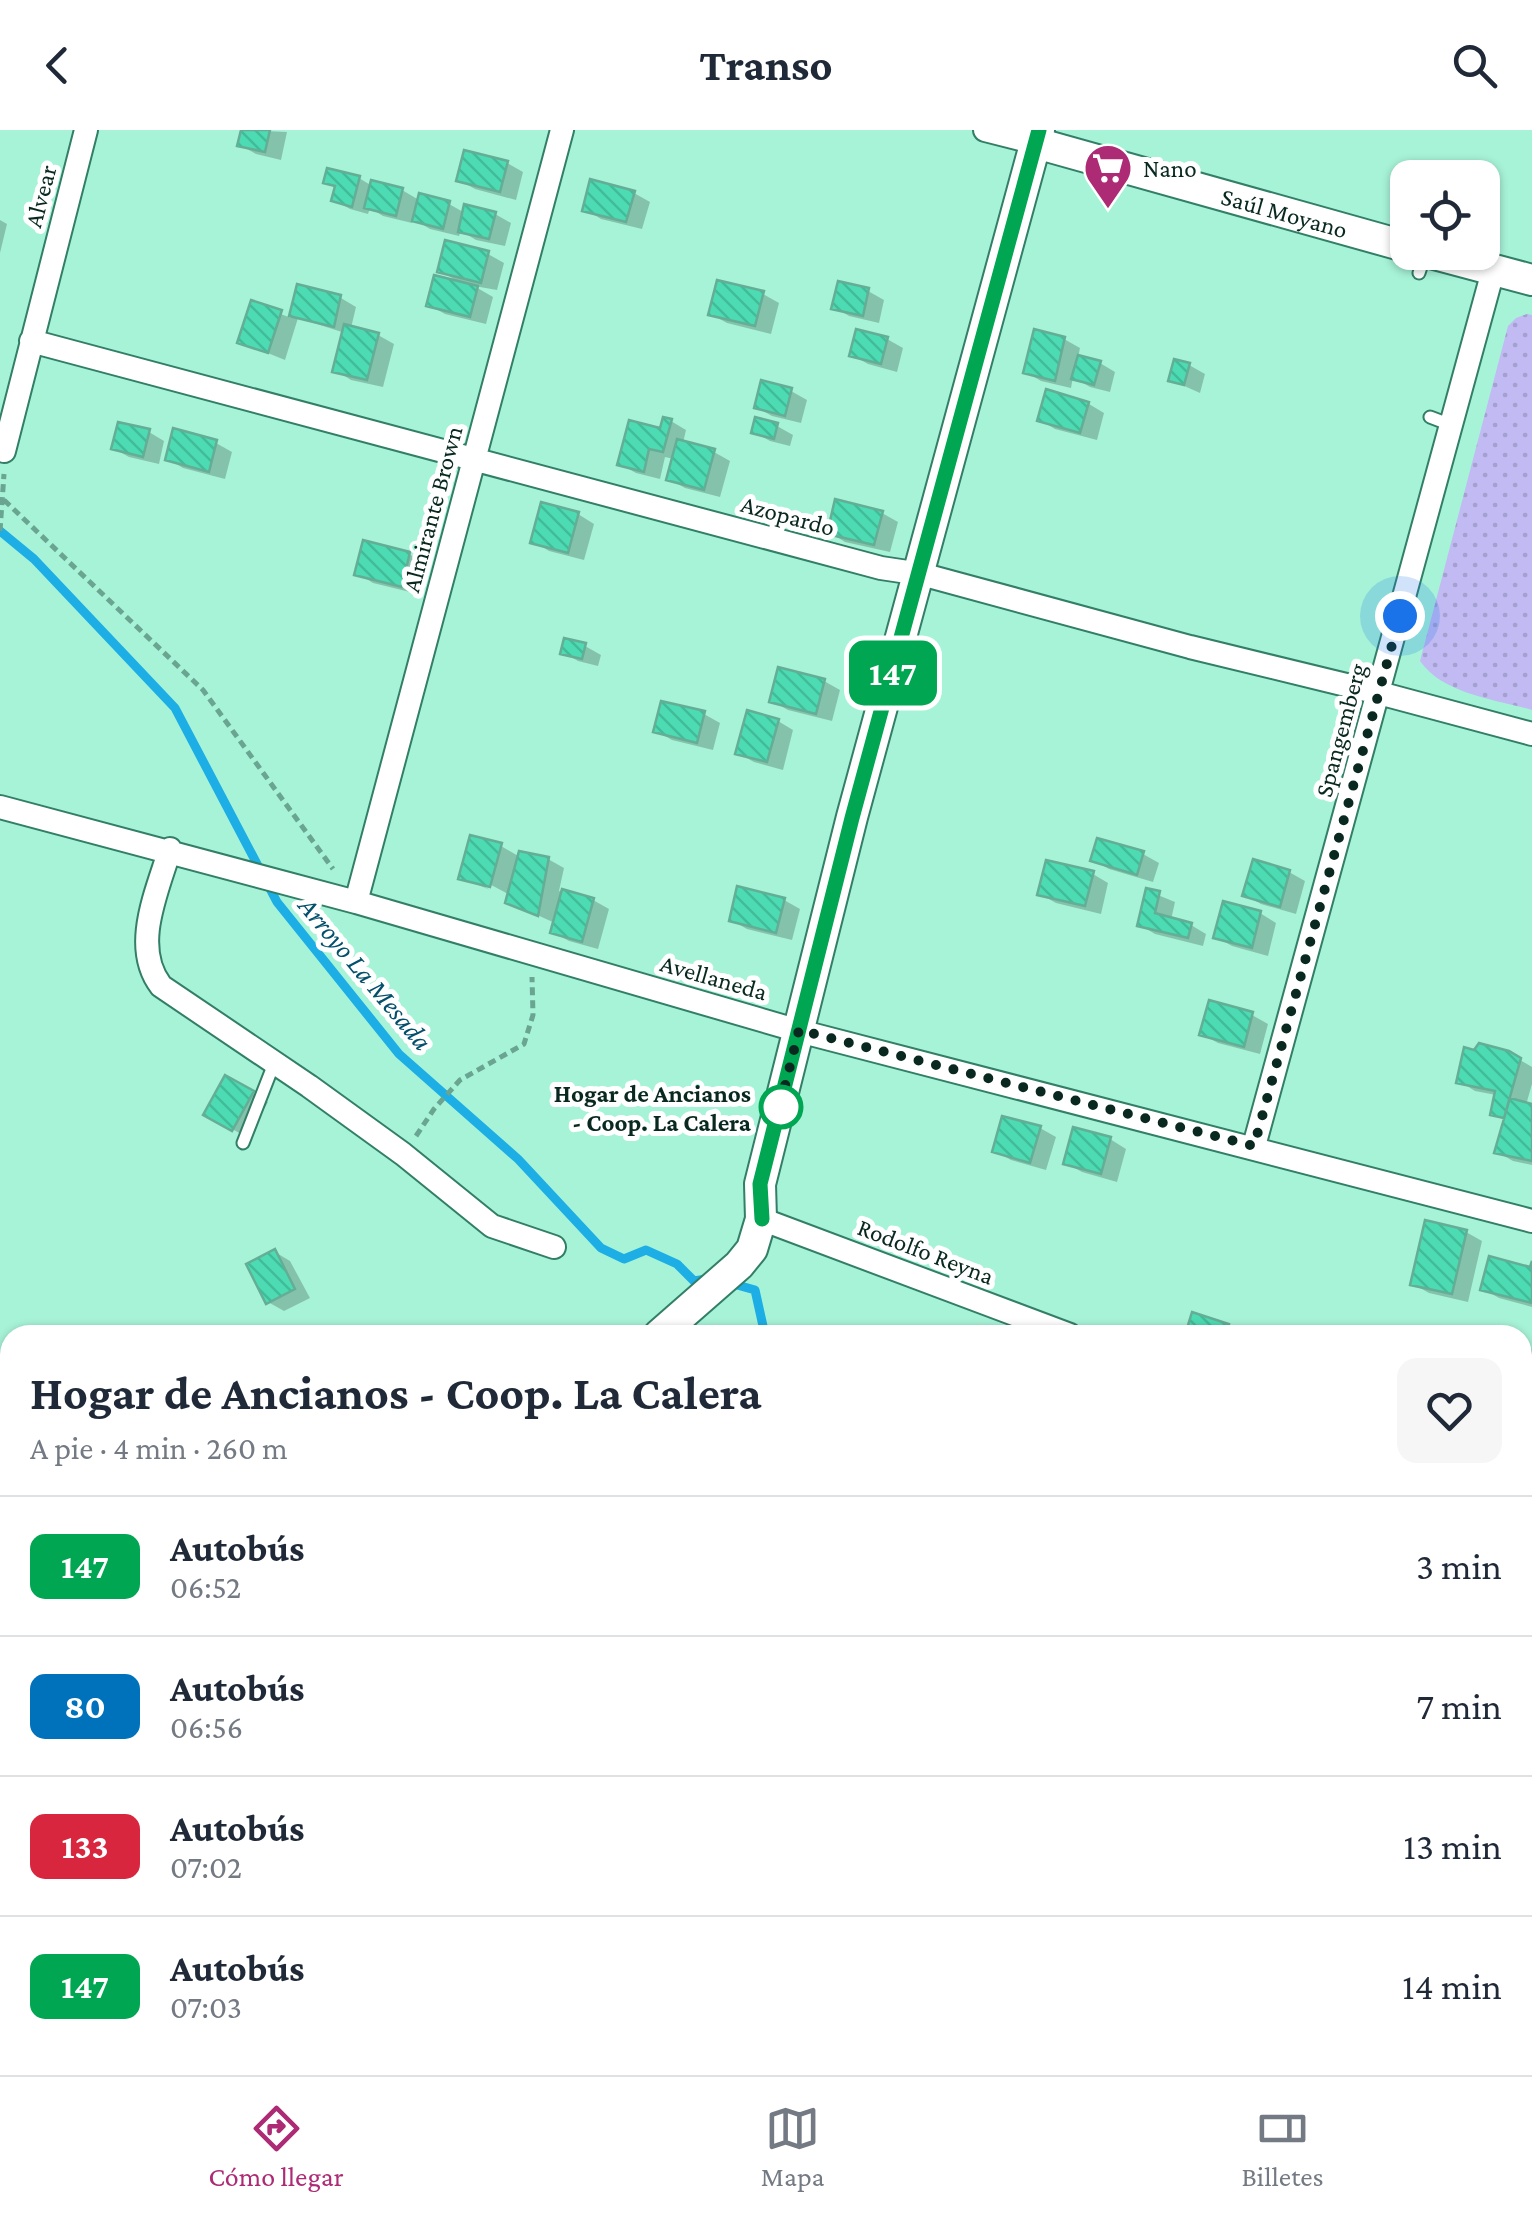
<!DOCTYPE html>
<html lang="es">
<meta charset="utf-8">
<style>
body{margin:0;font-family:"Crimson Pro",serif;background:#f6f6f7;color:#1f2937;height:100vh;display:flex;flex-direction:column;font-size:38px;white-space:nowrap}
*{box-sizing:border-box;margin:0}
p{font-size:32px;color:#747a83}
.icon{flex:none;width:55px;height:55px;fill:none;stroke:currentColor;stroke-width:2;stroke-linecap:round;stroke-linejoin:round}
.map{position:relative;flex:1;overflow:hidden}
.side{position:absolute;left:0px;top:1195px;width:1532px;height:750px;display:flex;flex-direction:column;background:#fff;border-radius:30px 30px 0 0;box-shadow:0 2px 8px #0004}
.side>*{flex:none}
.badge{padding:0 20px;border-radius:15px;font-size:35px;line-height:65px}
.fabs{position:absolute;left:1390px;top:30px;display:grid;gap:20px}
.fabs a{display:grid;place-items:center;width:110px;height:110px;border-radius:20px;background:#fff;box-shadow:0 2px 8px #0004;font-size:50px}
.you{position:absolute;width:50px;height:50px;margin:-25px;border:8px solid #fff;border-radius:50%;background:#1a73e8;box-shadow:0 0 0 15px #1a73e833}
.map>.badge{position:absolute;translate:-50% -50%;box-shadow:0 0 0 5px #fff}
.round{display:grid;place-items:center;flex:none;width:105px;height:105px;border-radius:20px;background:#f6f6f7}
.summary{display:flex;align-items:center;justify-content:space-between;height:170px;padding:0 30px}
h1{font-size:48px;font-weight:700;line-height:75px}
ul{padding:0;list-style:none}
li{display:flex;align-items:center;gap:30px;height:140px;padding:0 30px;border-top:2px solid #e0e1e3}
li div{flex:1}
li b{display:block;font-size:38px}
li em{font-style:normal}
li .badge{min-width:110px;font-weight:700;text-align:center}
header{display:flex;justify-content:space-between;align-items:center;height:130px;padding:0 30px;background:#fff;font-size:45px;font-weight:700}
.tabs{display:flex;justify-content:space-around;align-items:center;height:140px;border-top:2px solid #e0e1e3;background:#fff;font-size:28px;color:#747a83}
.tabs a{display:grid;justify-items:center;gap:5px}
.tabs .current{color:#ad2b75}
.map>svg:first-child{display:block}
.park{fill:url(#park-dots)}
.water{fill:url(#water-ripples)}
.shadow{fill:#0003}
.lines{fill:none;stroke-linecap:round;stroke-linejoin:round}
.stream{stroke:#1caee4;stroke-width:9}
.building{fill:url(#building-back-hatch);stroke:#64ae95;stroke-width:2.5}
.lane-casing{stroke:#327e67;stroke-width:15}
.street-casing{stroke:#327e67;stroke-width:26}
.secondary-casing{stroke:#327e67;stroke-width:34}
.primary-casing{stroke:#327e67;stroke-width:39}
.path{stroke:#6aa591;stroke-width:5;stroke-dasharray:8 5;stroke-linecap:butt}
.lane{stroke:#fff;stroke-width:11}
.street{stroke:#fff;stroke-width:22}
.secondary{stroke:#fff;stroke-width:30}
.primary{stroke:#fff;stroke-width:35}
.line-casing{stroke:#fff;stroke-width:22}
.line{stroke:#00a651;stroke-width:15}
.walk{stroke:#092920;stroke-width:10;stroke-dasharray:0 18}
.stop-dot{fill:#fff;stroke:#00a651;stroke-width:5}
.labels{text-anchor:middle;stroke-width:10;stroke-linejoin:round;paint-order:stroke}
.poi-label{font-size:25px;fill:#092920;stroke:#fff;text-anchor:start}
.street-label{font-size:25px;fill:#092920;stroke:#fff}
.stop-label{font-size:25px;font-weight:bold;fill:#092920;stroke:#fff;text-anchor:end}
.water-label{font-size:28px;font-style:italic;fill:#03506c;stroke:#fff}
</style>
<header><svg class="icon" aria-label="back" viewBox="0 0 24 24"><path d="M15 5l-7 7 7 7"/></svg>Transo<svg class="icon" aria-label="search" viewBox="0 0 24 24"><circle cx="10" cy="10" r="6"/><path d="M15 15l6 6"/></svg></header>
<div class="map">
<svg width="1532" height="1945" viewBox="0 0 1532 1945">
<defs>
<pattern id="park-dots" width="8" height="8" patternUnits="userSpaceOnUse" patternTransform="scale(2.5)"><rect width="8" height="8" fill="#c1baf3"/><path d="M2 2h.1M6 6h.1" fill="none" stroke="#a4a0d0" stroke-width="1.8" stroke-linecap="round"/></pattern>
<pattern id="water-ripples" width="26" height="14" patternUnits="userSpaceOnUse" patternTransform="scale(2.5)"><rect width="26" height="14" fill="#1caee4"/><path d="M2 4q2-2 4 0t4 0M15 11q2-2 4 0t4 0" fill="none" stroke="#178eb8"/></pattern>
<pattern id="building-back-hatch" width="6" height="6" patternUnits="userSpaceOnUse" patternTransform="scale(2.5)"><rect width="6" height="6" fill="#4cdbb2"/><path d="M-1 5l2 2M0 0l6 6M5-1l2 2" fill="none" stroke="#41bc99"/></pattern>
</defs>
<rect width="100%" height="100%" fill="#a7f3d8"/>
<!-- park -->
<path class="park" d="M1527 184 1532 185V580C1494 569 1443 564 1420 531L1508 196 1516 188Z"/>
<!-- water -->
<path class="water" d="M0 1267 10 1271V1412L0 1407Z
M1522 1539 1532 1541V1668L1523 1663Z"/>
<!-- shadow -->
<path class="shadow" d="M243 0 287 2 281 30 256 24 240 15Z
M507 33 523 42 516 70 475 59 459 50Z
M329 41 359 48 372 56 402 60 419 70 449 74 465 83 495 84 511 93 505 116 476 110 461 101 459 106 430 99 413 89 412 93 383 86 370 78 368 84 350 79 334 70 337 58 326 52Z
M634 63 650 72 642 99 601 89 585 79Z
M0 90 7 94 0 123Z
M488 124 504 133 497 160 474 156 493 167 486 194 445 184 429 175 459 152 440 141Z
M719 153 763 164 779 173 771 204 727 193 711 184Z
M299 157 341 168 356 177 351 198 378 205 394 214 383 257 351 250 335 240 345 203 298 188 285 230 240 212 253 173 291 188Z
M868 161 884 170 879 193 849 186 834 177Z
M887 209 903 218 897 242 868 234 852 225Z
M1064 209 1080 218 1078 228 1100 233 1115 242 1110 262 1090 257 1073 247 1071 258 1041 251 1026 242Z
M1189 235 1205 244 1200 263 1171 250Z
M791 261 807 270 801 293 772 286 756 277Z
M1047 262 1089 274 1104 283 1097 310 1055 299 1040 290Z
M671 291 686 300 683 313 714 322 730 331 720 367 685 358 669 349 674 329 665 327 660 349 636 343 620 334Z
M777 296 793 305 790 316 770 311 754 302Z
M149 302 164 311 159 334 129 327 113 318Z
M216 313 232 322 225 349 183 338 168 329Z
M543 375 578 384 594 394 584 430 549 421 533 411Z
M882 383 898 392 890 422 845 412 829 402Z
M409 424 425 433 418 464 373 453 357 443Z
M585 516 601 525 598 536 578 531 563 522Z
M824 551 840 560 832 591 788 580 772 571Z
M704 584 720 593 713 620 672 610 656 601Z
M778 591 793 600 783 640 754 632 738 623Z
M501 716 520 727 548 729 564 738 559 761 593 770 609 779 598 819 569 811 553 802 555 793 508 772 510 765 480 749 478 753 490 760 461 747Z
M1143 724 1159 733 1153 752 1109 739 1093 730Z
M1254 732 1289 742 1305 751 1296 784 1261 774 1245 765Z
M1093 744 1108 753 1101 784 1056 773 1040 764Z
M1148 761 1175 772 1171 790 1191 795 1206 804 1203 816 1155 804 1140 795Z
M784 770 800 779 792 810 747 799 731 790Z
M1260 783 1276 793 1268 826 1232 816 1216 807Z
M1252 885 1268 894 1260 924 1218 913 1202 904Z
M1508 923 1532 937V954L1526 975 1532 976V1035L1513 1031 1497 1022 1506 991 1493 984 1496 965 1475 961 1459 951Z
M226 949 268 972 248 1008 206 984Z
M1040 998 1056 1007 1046 1040 1011 1030 995 1021Z
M1110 1009 1126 1019 1117 1052 1082 1042 1066 1033Z
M1466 1102 1482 1111 1468 1172 1429 1163 1413 1154Z
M275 1122 290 1131 310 1168 284 1181 268 1172Z
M1532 1140V1177L1499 1168 1483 1159Z
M1228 1196 1243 1205H1187Z
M741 1935H778L779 1944 831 1935H889L890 1945H742Z
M1119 1935H1196L1191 1945H1116Z
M1440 1935H1491L1476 1945Z"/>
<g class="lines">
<!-- stream -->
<path class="stream" d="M0 401 34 429 175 578 277 772 399 924 518 1029 601 1118 624 1129 646 1120 677 1134 694 1151 706 1149
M730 1153 755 1160 765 1205"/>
</g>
<!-- building -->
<path class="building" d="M241 0H270L265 22 237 16Z
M464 20 508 31 500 62 456 51Z
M327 38 360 46 352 77 331 71 335 56 323 53Z
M590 49 635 61 626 92 582 81Z
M371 50 403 58 396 86 364 78Z
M419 63 450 71 443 99 412 91Z
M464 74 496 82 489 109 458 102Z
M445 110 489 121 481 153 437 142Z
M434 145 478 156 470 187 426 176Z
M717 150 764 161 755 196 708 185Z
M838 151 869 158 863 186 831 179Z
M297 154 341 165 334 197 289 186Z
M251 170 282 180 268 223 237 213Z
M344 194 379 203 367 250 332 242Z
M856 199 888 207 881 234 849 226Z
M1034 199 1065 207 1055 251 1023 243Z
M1078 225 1101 231 1094 255 1071 249Z
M1174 229 1190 233 1184 255 1168 251Z
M761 250 792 258 785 286 754 278Z
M1046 259 1089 272 1080 303 1037 291Z
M663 287 672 289 663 322 649 319 644 342 617 335 629 290 660 298Z
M755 287 778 293 774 309 751 303Z
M118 292 150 299 143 327 111 319Z
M173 298 217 310 209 342 165 330Z
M677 309 715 319 704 360 666 350Z
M835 369 883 381 874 415 827 404Z
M541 372 579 382 568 423 530 413Z
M363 410 410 422 402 457 354 445Z
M564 508 586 513 582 529 560 524Z
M778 537 825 549 816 584 769 572Z
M661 571 705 581 697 613 653 602Z
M747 580 779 589 767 632 735 624Z
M470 705 502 713 490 757 458 749Z
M1097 708 1144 721 1137 745 1090 731Z
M519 721 549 727 538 786 505 773Z
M1253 729 1290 740 1280 777 1242 766Z
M1046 730 1094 741 1085 776 1037 765Z
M737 756 785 768 776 803 729 791Z
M1146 758 1160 761 1155 783 1192 793 1188 808 1137 796Z
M562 759 594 768 582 812 550 803Z
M1223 771 1261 781 1252 818 1213 808Z
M1209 870 1253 882 1244 917 1199 905Z
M1479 913 1509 921 1521 928 1504 988 1490 985 1495 961 1456 953 1464 917 1474 920Z
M225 945 254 961 232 1001 203 985Z
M1510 968 1532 974V1031L1494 1023Z
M1002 986 1041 996 1030 1033 992 1022Z
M1073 997 1111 1007 1101 1044 1063 1034Z
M1425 1090 1467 1100 1452 1164 1410 1155Z
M275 1119 295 1159 266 1174 246 1134Z
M1489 1126 1530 1137 1532 1131V1173L1480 1160Z
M1192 1182 1229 1194 1226 1205H1185Z
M1532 1219V1256L1522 1253V1228L1529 1230Z
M1522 1313 1532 1315V1344L1522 1342Z
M739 1935H764L765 1945H740Z
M817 1935H875L877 1945H781V1941Z
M1117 1935H1178L1174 1945H1113Z"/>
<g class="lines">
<!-- lane casing -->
<g class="lane-casing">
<path id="lane" d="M1419 143 1426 122
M1430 287 1451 295
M243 1013 275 931
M922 1945 935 1935"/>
</g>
<!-- street casing -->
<g class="street-casing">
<path id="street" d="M985 0 1036 13
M31 211 881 438 921 444 1190 517 1379 563 1532 604
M4 321 86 0
M0 677 356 772 799 901 1532 1091
M170 719C157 762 131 817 161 856L309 956 403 1024 492 1096 554 1117
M356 772 562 0
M1254 1016 1493 141
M761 1089 1070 1205
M1522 1375 1532 1379
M0 1475 10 1478"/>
</g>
<!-- secondary casing -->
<g class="secondary-casing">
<g id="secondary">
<path id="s1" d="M1036 13 1408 117"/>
<path d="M1427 122 1532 150"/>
<path d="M659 1205 739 1135 752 1119 761 1089 760 1054 852 687 1039 0"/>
<path d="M0 1679 10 1675"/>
<path d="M1522 1806 1532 1770"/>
<path d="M1352 1935 1383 1945"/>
<path d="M1486 1945 1489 1935"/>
</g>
</g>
<!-- primary casing -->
<g class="primary-casing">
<path id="primary" d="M0 1875 10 1879
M187 1935 218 1945"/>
</g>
<!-- path -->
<path class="path" d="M4 370 203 560 333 739
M0 401 4 344
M416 1006 434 979 460 950 524 914 533 885 532 847"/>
<!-- lane -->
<use href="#lane" class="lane"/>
<!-- street -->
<use href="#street" class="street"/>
<!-- secondary -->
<use href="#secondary" class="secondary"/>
<!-- primary -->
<use href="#primary" class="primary"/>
</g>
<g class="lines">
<!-- line casing -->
<g class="line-casing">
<path id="line" d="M762 1089 760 1054 852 688 1039 0"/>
</g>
<!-- line -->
<use href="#line" class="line"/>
<!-- walk -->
<path class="walk" d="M781 977 776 992 799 900 1254 1016 1400 486"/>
</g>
<!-- icons -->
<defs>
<g id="supermarket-pin" transform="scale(2.5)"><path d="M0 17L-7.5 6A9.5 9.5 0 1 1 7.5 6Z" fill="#ad2b75" stroke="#fff"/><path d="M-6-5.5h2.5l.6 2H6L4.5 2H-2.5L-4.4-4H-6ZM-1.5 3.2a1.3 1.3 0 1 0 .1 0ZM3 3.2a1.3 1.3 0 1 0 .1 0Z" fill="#fff"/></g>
</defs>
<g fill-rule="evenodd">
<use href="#supermarket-pin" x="1108" y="38"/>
</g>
<!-- markers -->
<circle class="stop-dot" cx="781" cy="977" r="20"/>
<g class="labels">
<!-- poi labels -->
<g class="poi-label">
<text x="1143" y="47">Nano</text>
</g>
<!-- street labels -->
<g class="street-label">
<text transform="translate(40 66) rotate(-75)" y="9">Alvear</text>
<text dy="9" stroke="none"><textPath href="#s1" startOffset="258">Saúl Moyano</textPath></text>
<text transform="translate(432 379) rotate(-75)" y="9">Almirante Brown</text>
<text transform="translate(788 385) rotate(15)" y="9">Azopardo</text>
<text transform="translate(1340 600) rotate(-75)" y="9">Spangemberg</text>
<text transform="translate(714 847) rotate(16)" y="9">Avellaneda</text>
<text transform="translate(926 1121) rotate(21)" y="9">Rodolfo Reyna</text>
</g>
<!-- stop labels -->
<g class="stop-label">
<text x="751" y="972">Hogar de Ancianos<tspan x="751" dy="29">- Coop. La Calera</tspan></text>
</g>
<!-- water labels -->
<g class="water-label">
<text transform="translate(366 843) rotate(50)" y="10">Arroyo La Mesada</text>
</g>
</g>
</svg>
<div class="fabs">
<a><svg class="icon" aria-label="locate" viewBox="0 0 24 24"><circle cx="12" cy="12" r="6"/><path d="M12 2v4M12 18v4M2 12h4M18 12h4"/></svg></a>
</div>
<div class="you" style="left:1400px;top:486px"></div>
<b class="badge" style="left:893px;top:543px;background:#00a651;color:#fff">147</b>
<section class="side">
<div class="summary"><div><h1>Hogar de Ancianos - Coop. La Calera</h1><p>A pie · 4 min · 260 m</p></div><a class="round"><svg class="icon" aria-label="heart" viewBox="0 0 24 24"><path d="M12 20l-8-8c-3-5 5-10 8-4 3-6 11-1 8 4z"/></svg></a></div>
<ul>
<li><span class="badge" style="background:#00a651;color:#fff">147</span><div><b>Autobús</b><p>06:52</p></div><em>3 min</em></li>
<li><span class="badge" style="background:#0072bc;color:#fff">80</span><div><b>Autobús</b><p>06:56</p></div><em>7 min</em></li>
<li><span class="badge" style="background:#d7263d;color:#fff">133</span><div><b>Autobús</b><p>07:02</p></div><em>13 min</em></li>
<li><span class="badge" style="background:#00a651;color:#fff">147</span><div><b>Autobús</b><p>07:03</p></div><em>14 min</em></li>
</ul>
</section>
</div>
<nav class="tabs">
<a class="current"><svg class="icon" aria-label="directions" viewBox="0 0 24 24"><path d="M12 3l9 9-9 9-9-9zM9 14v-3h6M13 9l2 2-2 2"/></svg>Cómo llegar</a>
<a><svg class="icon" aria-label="map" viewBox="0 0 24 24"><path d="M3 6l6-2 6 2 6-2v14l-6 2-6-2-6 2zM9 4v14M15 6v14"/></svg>Mapa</a>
<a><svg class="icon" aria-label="tickets" viewBox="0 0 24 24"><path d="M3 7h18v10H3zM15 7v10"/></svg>Billetes</a>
</nav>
